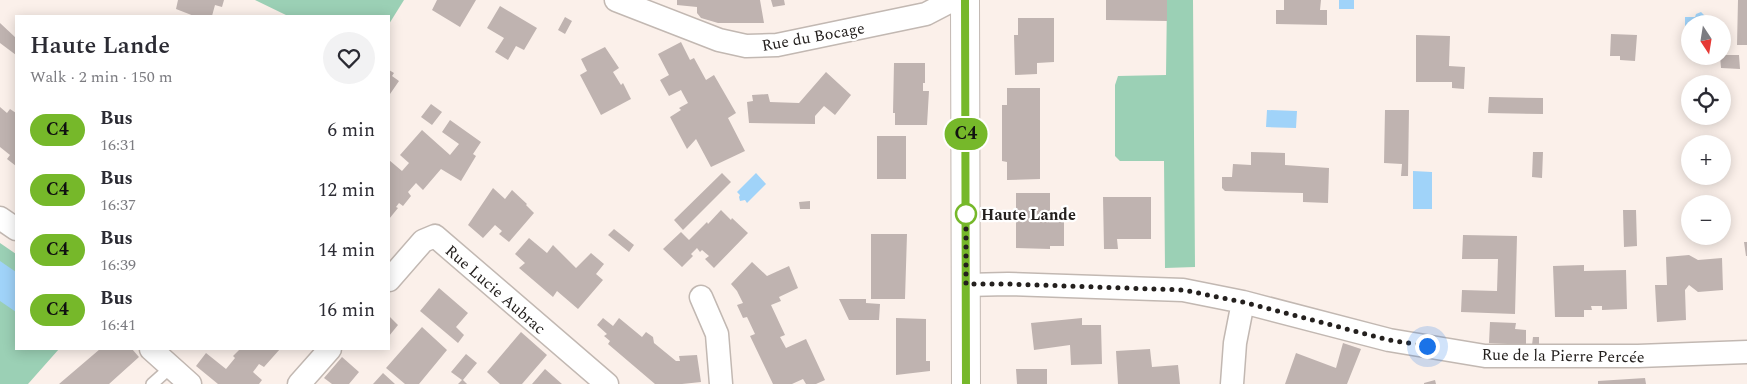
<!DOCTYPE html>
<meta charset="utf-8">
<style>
body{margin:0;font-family:Spectral,serif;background:#f2f2f3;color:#2b2b33;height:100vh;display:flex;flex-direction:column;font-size:19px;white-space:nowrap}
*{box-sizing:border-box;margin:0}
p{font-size:16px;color:#7c7c81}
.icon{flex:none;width:28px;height:28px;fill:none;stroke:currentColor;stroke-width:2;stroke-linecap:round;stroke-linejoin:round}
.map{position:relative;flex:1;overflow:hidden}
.side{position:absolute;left:15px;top:15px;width:375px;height:335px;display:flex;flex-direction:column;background:#fff;border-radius:0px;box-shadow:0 2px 12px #0003}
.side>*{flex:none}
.badge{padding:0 10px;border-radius:16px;font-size:18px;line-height:32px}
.needle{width:32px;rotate:168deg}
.fabs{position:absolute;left:1681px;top:15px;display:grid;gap:10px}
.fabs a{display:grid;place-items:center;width:50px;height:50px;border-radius:50%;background:#fff;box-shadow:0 2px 12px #0003;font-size:25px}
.you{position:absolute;width:25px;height:25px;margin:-12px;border:4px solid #fff;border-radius:50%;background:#1a73e8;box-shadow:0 0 0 8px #1a73e833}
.map>.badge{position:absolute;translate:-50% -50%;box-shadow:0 0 0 2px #fff}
.round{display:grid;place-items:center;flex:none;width:52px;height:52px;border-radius:26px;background:#f2f2f3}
.head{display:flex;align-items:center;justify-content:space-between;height:85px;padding:0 15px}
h1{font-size:24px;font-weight:600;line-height:38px}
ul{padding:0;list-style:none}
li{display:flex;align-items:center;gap:15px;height:60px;padding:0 15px}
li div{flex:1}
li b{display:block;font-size:19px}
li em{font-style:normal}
li .badge{min-width:55px;font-weight:700;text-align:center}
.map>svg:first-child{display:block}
.green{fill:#9bd0b5}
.water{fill:#a0d3f9}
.building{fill:#bfb3b0}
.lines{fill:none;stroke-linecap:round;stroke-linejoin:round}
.lane-casing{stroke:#c2b8b2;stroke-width:14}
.street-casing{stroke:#c2b8b2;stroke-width:25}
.secondary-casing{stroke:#c2b8b2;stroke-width:30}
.lane{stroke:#fff;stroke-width:11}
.street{stroke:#fff;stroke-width:22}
.secondary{stroke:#fff;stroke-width:28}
.line-casing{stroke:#fff;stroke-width:11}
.line{stroke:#76b82a;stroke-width:8}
.walk{stroke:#24201e;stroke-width:5;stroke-dasharray:0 9}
.stop-dot{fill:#fff;stroke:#76b82a;stroke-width:2.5}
.labels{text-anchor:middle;stroke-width:4.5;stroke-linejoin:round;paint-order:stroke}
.street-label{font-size:16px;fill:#24201e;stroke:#fff}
.stop-label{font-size:16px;font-weight:bold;fill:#24201e;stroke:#fff;text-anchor:start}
</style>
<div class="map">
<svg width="1747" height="384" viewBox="0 0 1747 384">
<rect width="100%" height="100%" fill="#fbf0ea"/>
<!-- green -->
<path class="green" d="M255 0H404L389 24V16H288Z
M1167 0H1193L1195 267 1165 268 1164 161H1120L1115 156V85L1118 76 1166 75Z
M0 243 16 254V349H59L28 384H0Z"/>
<!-- water -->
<path class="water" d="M1339 0H1354V9H1339Z
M1701 12 1706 17H1715V24H1690V32H1685V17H1695L1696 14Z
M1267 110 1297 111 1296 128 1266 127Z
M1413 171 1432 172V209H1413Z
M756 173 766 184 747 203 745 200 740 201 739 197 740 195 737 192Z
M0 261 16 272V312L0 301Z"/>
<!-- building -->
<path class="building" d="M178 0H224L222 7 215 5 212 16H194L176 9Z
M437 0H476L460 27 432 10Z
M677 0H760L764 23H718L701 18 697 13V7L677 5Z
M771 0H784L785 5 773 7Z
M1106 0H1167V21L1106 20Z
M1284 0H1321L1320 10H1327V25L1276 24V10H1284Z
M1738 0H1747V45H1737Z
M500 6 537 28 524 50 516 46 508 60 495 52 504 38 487 28Z
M565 17 572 21 565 34 558 30Z
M1018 18H1054V62L1037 63V74L1015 75 1014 35H1018Z
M0 23 16 38V55L0 43Z
M1611 34 1637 35 1635 61 1620 60V56H1610Z
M1416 35 1450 36 1449 66 1465 67 1464 89 1452 88V82H1416Z
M681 42 690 60 694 58 706 80 714 75 736 113 728 118 745 151 711 167 696 139 687 149 670 117 681 110 679 108 688 103 682 92 681 90 669 96 660 80 669 75 658 54Z
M605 47 619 68 613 72 621 85 623 83 631 99 601 115 580 75 587 71 581 59Z
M1722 55H1739L1740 69 1721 68 1720 56Z
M894 63H925V83H923V91H929L927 125H895V113H893Z
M389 70 394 73 392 76 399 81 390 94 389 93Z
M826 72 851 95 835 115 824 106 815 116V124L749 123 747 102 753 101 752 95 768 94 770 102 799 103Z
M1007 88H1040V179L1007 180V162L1002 161V105H1007Z
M1489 97 1543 98V114L1488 113Z
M431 104 442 112 432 125 421 117Z
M0 107 7 113 10 109 16 113V166L7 159 10 155 0 147Z
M1385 110H1409L1408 176H1401L1402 164 1384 163Z
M450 120 481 142 473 154 476 156 461 181 441 169 423 190 416 183 408 192 411 196 403 206 399 203 396 207 398 208 389 219V160L402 171 409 163 400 155 422 130 450 155 459 144 442 132Z
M877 136H906V179H877Z
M1251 152 1285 153V165L1329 168 1328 203 1303 202V193L1225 191 1222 188V177H1232L1233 164 1251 165Z
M1533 152H1543L1542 178 1532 177Z
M722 173 731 182 683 230 674 220Z
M493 188 505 199 512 190 527 204 526 205 534 213 509 242 499 234 502 231 495 225 483 238 468 225Z
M1016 193H1050V220H1064V246H1050V249L1016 248Z
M1103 197H1151V239H1117L1118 249H1104Z
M810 201V209H800L799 202Z
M721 210 731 220 732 218 748 233 714 268 705 259 709 256 702 250 700 252 697 248 691 254 693 256 682 267 663 249 681 232 689 240 707 222 708 224Z
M1623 210H1636L1637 246 1624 247Z
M614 229 634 245 629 252 608 235Z
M871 234H907L905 299H871Z
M1463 235 1517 236 1515 314 1461 312 1462 290 1497 291 1498 259H1462Z
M529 238 547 253 553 245 576 268 591 253 604 264 596 274 603 280 578 309 557 291 553 297 519 268 525 263 515 254Z
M1744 242H1747V256H1746Z
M1689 255 1698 260 1722 258 1723 290 1698 292 1689 285 1685 290 1686 320 1657 322 1655 285H1667L1666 257Z
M752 262 767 276 789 266 798 288 779 297 781 301 771 305 785 335 780 337 786 348 806 339 825 380 816 384H806L803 379 792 384H773L750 336 755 334 747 317 743 318 737 305 743 303 737 291 731 284Z
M1584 265V271L1626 270 1627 309 1602 310V306H1591L1592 310H1584V317H1555L1553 266Z
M439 288 468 313 456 327 464 335 458 343 420 311Z
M839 299H866V303L880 304 879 320H849Z
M389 316 398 325 389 336Z
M603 318 613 326 619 318 642 337 646 332 653 337 654 343 676 361H680L679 356 697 355 701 382 682 384H655L608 344 610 341 604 336 607 334 597 325Z
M896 318 926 319V361H930V371L896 375Z
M1082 318V325H1101L1102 364 1071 365 1070 345 1034 350 1031 323Z
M1490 322 1516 323 1515 329 1526 330V345L1489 343Z
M422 327 447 350 419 384H405L386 368Z
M521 332 547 355 522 384H500L487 372Z
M1533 337H1539V346L1532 345Z
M1343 343 1361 349 1347 384H1285L1296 353 1336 368Z
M100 349H132L139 357 109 384H59Z
M240 349H280L264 367 259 364 253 372 262 380 259 384H218L196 366 206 353 226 369 235 358 233 356Z
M1150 349 1152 367 1178 365 1180 384H1118L1116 351Z
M466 354 477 363 463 380 467 384H458L462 380 451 372Z
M342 357 359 372 349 384H332L324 378Z
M545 369 562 384H532Z
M1016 369H1047V384H1017Z
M383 373 395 384H373Z
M1645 378 1646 384H1598V381Z
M1435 380 1436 384H1424V383Z"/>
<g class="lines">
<!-- lane casing -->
<g class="lane-casing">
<path id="lane" d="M152 384 170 368"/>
</g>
<!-- street casing -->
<g class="street-casing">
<path id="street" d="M616 0 719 40 746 46 777 45 926 14 953 0
M0 218 16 229
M389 280 423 241 435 236 607 384
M965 285 1008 284 1183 290 1243 302 1389 340 1485 356H1638L1747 352
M701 297 717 334 721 384
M151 349 190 384
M299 384 330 349
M1232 384 1235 343 1243 302"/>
</g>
<!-- secondary casing -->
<g class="secondary-casing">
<path id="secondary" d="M965 0 966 384"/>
</g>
<!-- lane -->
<use href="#lane" class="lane"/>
<!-- street -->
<use href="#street" class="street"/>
<!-- secondary -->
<use href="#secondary" class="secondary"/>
</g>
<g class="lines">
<!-- line casing -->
<g class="line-casing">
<path id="line" d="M965 0 966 384"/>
</g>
<!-- line -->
<use href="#line" class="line"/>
<!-- walk -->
<path class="walk" d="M966 214V208V284H1008L1183 290 1243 302 1389 340 1427 346"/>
</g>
<!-- markers -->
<circle class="stop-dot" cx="966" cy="214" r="10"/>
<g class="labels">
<!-- street labels -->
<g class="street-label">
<text transform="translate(813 36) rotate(-10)" y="6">Rue du Bocage</text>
<text transform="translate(496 289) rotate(41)" y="6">Rue Lucie Aubrac</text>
<text transform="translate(1563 355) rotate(1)" y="6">Rue de la Pierre Percée</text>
</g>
<!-- stop labels -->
<g class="stop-label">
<text x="981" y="220">Haute Lande</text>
</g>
</g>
</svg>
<div class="fabs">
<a><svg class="needle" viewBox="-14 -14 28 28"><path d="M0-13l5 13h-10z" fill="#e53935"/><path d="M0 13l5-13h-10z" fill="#7c7c81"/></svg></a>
<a><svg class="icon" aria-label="locate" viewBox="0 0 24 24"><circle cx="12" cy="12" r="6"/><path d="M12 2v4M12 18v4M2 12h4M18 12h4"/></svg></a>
<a>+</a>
<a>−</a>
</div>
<div class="you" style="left:1427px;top:346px"></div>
<b class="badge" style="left:966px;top:134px;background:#76b82a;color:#111">C4</b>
<section class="side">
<div class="head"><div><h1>Haute Lande</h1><p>Walk · 2 min · 150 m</p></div><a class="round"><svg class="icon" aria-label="heart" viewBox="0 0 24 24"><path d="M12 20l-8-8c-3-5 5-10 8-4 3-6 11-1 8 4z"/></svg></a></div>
<ul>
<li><span class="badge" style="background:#76b82a;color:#111">C4</span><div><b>Bus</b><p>16:31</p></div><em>6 min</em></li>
<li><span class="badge" style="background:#76b82a;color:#111">C4</span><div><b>Bus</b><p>16:37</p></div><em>12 min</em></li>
<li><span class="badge" style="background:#76b82a;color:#111">C4</span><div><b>Bus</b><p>16:39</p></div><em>14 min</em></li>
<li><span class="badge" style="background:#76b82a;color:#111">C4</span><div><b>Bus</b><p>16:41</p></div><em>16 min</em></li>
</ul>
</section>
</div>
